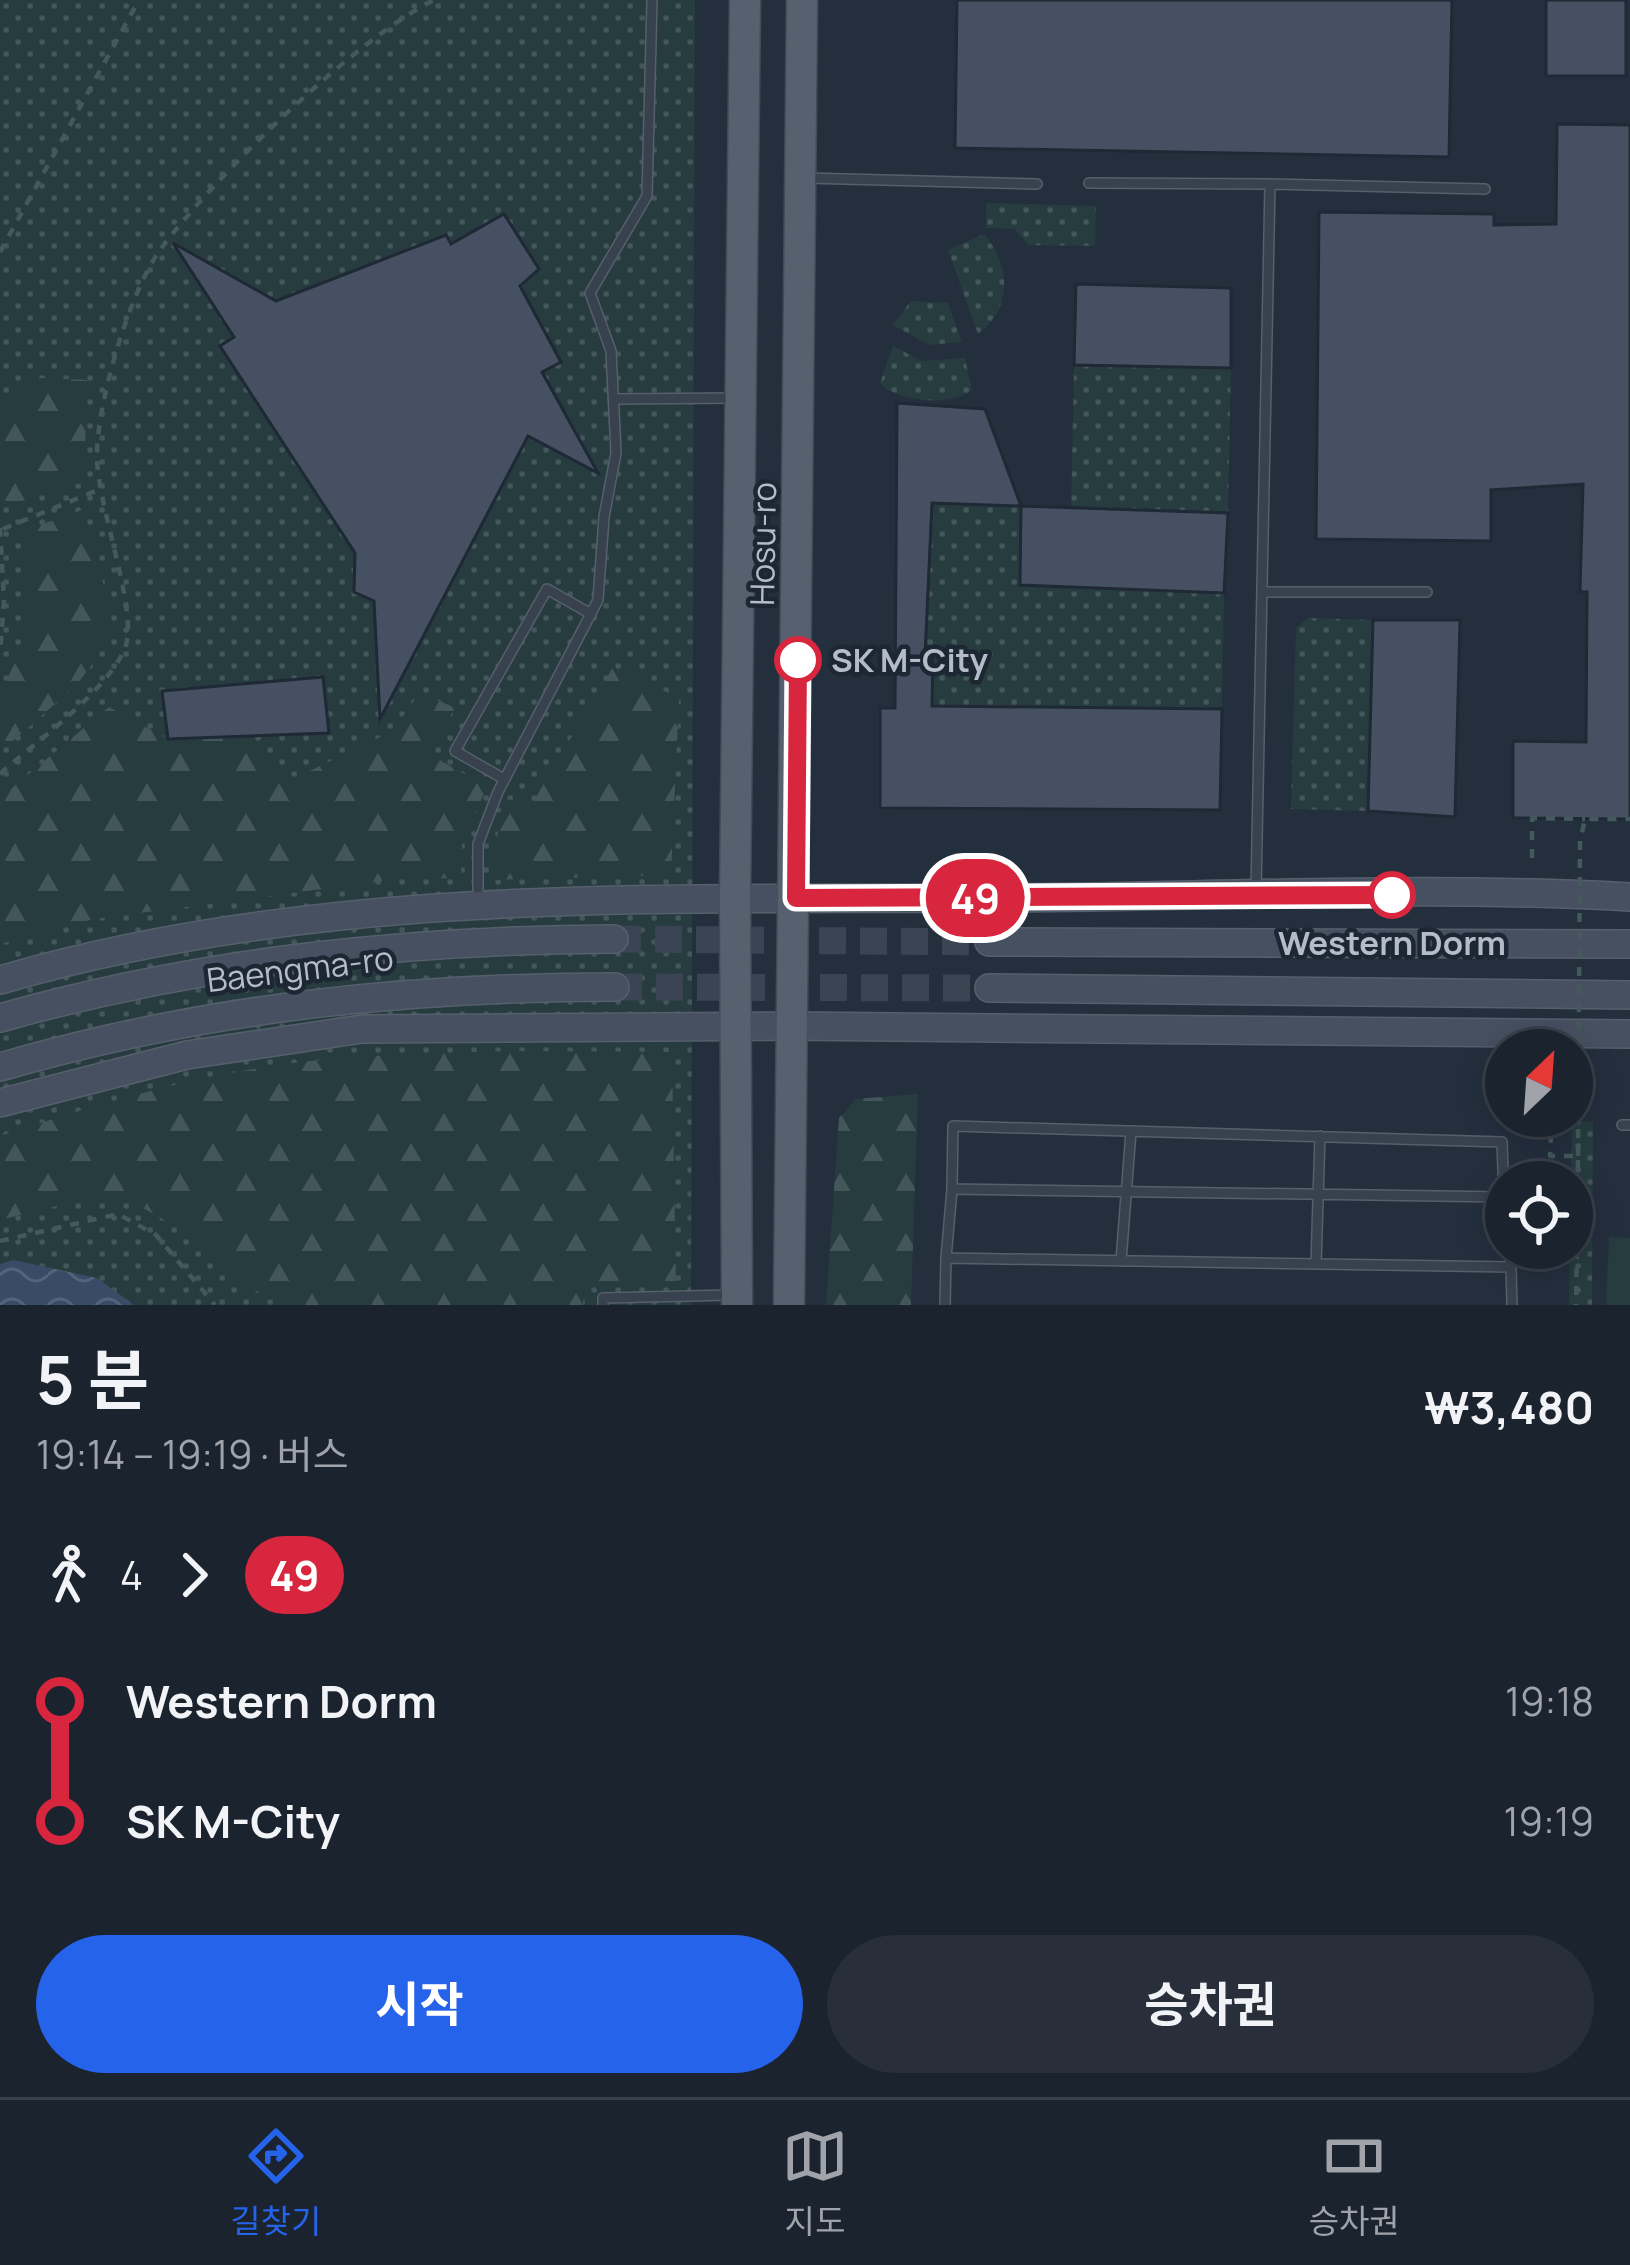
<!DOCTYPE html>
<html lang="ko">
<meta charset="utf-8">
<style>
body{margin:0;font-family:Manrope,"Noto Sans KR",sans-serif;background:#282f3a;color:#f1f3f6;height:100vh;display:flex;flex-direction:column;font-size:45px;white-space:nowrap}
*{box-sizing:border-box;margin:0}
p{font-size:39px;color:#a0a4aa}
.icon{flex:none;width:66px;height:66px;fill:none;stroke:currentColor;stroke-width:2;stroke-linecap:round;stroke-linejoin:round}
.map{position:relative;height:1305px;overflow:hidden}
.panel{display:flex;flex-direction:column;background:#1b232e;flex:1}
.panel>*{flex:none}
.badge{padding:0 24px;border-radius:39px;font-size:42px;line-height:78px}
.needle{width:78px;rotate:25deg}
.buttons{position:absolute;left:1485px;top:1029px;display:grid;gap:24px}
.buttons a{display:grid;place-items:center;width:108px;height:108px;border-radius:50%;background:#1b232e;box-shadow:0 6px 30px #0003,0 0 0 3px #39404a;font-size:60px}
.map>.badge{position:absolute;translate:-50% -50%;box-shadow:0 0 0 6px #fff}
.legs{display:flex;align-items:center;gap:18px;height:132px;padding:0 36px;font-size:39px}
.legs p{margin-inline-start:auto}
.headline{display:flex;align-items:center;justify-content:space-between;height:204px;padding:0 36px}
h1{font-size:66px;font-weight:700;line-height:90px}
.cta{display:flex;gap:24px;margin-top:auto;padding:24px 36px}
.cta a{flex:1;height:138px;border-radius:72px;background:#2563eb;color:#fff;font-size:48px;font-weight:700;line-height:138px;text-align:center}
.cta a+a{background:#282f3a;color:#f1f3f6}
ul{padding:0 36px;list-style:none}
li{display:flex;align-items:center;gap:42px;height:120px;font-size:45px}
li i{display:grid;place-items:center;width:18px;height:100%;margin:0 15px;background:currentColor}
li i::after{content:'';width:30px;height:30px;margin:-15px;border:9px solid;border-radius:50%;background:#1b232e}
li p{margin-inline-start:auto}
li:first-child i{background:linear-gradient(#0000 50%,currentColor 0)}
li:last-child i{background:linear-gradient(currentColor 50%,#0000 0)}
.menu{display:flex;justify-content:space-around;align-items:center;height:168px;border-top:3px solid #39404a;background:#1b232e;font-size:33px;color:#a0a4aa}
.menu a{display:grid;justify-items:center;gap:6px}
.menu .current{color:#2563eb}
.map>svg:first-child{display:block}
.green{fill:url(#green-dots)}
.forest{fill:url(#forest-firs)}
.pitch{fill:#263c3f}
.water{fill:url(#water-waves)}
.building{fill:#455162;stroke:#1f2835;stroke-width:3}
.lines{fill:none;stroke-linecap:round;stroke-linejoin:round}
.secondary-tunnel{stroke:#3a4453;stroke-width:27;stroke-dasharray:27 14;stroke-linecap:butt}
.service-casing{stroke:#565f6c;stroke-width:12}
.secondary-casing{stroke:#565f6c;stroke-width:30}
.primary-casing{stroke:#414a57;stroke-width:33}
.path{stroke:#44595c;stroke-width:4.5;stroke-dasharray:9 9;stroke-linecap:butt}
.service{stroke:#38414e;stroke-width:9}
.secondary{stroke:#465061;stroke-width:27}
.primary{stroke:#56606e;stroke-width:30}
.path-bridge{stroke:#44595c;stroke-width:4.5;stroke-dasharray:9 9;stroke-linecap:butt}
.line-1-casing{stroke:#fff;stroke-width:27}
.line-1{stroke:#d7263d;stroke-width:18}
.stop-1-dot{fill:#fff;stroke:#d7263d;stroke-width:6}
.labels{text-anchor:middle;stroke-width:9;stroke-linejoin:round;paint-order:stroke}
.street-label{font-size:33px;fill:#b4bcc9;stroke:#1d2633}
.stop-label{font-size:33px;font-weight:bold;fill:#b4bcc9;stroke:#1d2633;text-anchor:start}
</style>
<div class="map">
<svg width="1630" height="1305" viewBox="0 0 1630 1305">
<defs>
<pattern id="green-dots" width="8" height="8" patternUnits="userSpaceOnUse" patternTransform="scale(3)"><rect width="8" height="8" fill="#263c3f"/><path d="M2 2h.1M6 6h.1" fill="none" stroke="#435659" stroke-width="1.8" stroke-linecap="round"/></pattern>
<pattern id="forest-firs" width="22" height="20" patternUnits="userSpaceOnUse" patternTransform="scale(3)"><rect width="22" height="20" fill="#263c3f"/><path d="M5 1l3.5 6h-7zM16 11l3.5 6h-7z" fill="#435659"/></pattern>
<pattern id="water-waves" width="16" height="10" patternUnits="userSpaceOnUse" patternTransform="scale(3)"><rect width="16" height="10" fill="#394c67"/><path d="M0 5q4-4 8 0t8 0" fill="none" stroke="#53647b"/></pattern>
</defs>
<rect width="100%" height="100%" fill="#242f3e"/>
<!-- green -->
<path class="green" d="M0 0H695L691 1305H0Z
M986 203 1096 206 1095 246 1028 245 1015 229 986 228Z
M984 234C1011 265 1013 308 978 334L948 250Z
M911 301 948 303 962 342 929 345 893 325Z
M893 346 922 361 965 358 972 390C953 407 897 402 880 383Z
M1074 365 1231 368 1228 513 1071 509Z
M932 503 1021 506V585L1224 593 1222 709 932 706 933 659 925 656Z
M1308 618 1373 620 1368 811 1291 809 1296 628Z
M1572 1121 1593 1122 1592 1305H1569Z"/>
<!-- forest -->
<path class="forest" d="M42 378 87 380 84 482 6 506 0 491V410L21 385Z
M82 510C128 652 116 649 8 746L0 740V696L27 633 26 530Z
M613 667 679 698 671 875 493 880 494 845 509 799 529 809Z
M420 692 455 708 429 754 487 787 462 842 461 879 414 877 93 919 0 944V798L109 707 168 739 242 736 295 778 393 731Z
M505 1051 672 1052 676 1285 584 1284 583 1305H280L225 1271 196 1238 134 1203 104 1194 0 1220V1136C103 1102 213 1070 321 1060 382 1054 444 1054 505 1051Z
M918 1094 911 1305H826L839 1118 856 1099Z"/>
<!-- pitch -->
<path class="pitch" d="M1609 1237 1630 1238V1305H1606Z"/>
<!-- water -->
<path class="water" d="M13 1260 97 1278 134 1305H0V1264Z"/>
<!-- building -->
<path class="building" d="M957 0H1452L1449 157 955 148Z
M1546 0H1626V76H1546Z
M1557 124 1630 125V819L1513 818V741L1586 742 1587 592H1580L1583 484 1491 490V541L1316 539 1319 212 1494 214V225L1556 224Z
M504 214 539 269 520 286 561 362 542 372 598 473 528 436 380 719 374 601 354 592 355 553 220 346 234 337 173 243 276 301 446 235 451 244Z
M1076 284 1231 288V368L1074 365Z
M897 403 985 409 1021 506 932 503 925 656 933 658 932 706 1222 709 1220 810 880 808V708H895Z
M1021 506 1228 513 1224 593 1020 585Z
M1373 620H1460L1455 817 1368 811Z
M323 677 329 733 168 739 162 691Z"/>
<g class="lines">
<!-- secondary-tunnel -->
<path class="secondary-tunnel" d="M614 939 989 942
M615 987 989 988"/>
<!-- service casing -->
<g class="service-casing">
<path id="service" d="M806 178 1037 184
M1089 183 1270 184
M614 399 735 398
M1262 592H1427
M504 779 455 751 547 589 591 614
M1256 891 1270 184 1485 189
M478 900V844L498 792 598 600 604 517 616 453 611 351 590 293 647 196 652 0
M1622 1125H1630
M953 1126 1502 1142 1504 1197 952 1189Z
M1509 1248 1511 1267
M946 1258 952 1189
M1121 1261 1131 1131
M1316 1264 1320 1136
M603 1305V1298L731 1295
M945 1305 946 1258 1511 1267 1512 1305"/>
</g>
<!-- secondary casing -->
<g class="secondary-casing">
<path id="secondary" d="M989 942 1630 944
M0 980C323 886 661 900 993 898 1205 897 1419 885 1630 897
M989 988 1630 995
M0 1018C203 961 404 940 614 939
M0 1067C204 1008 404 987 615 987
M0 1103 187 1055 362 1029 793 1026 1630 1034"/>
</g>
<!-- primary casing -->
<g class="primary-casing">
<path id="primary" d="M737 1305 735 898 745 0
M789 1305 802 0"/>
</g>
<!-- path -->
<path class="path" d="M0 252 139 0
M0 528 4 600 0 654
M3 529 98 490
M0 774C35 742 111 689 126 645 137 608 98 507 97 458 96 406 129 293 160 250 213 178 355 39 434 0
M1532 858V818L1585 819
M1552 1116 1550 1156H1578L1576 1305
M0 1241 118 1214 156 1235 215 1305"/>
<!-- service -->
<use href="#service" class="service"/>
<!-- secondary -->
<use href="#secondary" class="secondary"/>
<!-- primary -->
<use href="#primary" class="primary"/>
<!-- path-bridge -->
<path class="path-bridge" d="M1578 1156 1580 841 1585 819H1630"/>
</g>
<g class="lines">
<!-- line-1 casing -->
<g class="line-1-casing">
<path id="line-1" d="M798 660 796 898 1392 895"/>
</g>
<!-- line-1 -->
<use href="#line-1" class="line-1"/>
</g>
<!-- markers -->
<g class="stop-1-dot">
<circle cx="798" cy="660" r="21"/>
<circle cx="1392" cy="895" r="21"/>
</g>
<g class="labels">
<!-- street labels -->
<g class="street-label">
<text transform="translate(763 544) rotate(-89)" y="12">Hosu-ro</text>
<text transform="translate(300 969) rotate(-7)" y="12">Baengma-ro</text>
</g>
<!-- stop labels -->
<g class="stop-label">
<text x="831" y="672">SK M-City</text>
<text x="1392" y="955" text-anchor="middle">Western Dorm</text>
</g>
</g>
</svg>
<div class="buttons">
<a><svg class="needle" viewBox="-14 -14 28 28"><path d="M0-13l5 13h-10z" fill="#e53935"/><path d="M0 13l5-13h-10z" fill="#a0a4aa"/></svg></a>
<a><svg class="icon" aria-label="locate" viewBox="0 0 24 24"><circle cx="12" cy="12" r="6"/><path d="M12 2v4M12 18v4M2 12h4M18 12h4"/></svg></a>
</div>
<b class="badge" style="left:975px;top:898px;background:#d7263d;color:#fff">49</b>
</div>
<section class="panel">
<div class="headline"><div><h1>5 분</h1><p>19:14 – 19:19 · 버스</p></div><b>₩3,480</b></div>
<div class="legs"><svg class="icon" aria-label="walk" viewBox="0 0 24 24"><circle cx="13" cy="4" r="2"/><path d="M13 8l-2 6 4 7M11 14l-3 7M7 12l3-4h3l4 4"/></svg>4<svg class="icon" aria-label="forward" viewBox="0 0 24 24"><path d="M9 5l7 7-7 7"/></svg><b class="badge" style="background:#d7263d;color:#fff">49</b></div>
<ul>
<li><i style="color:#d7263d"></i><b>Western Dorm</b><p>19:18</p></li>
<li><i style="color:#d7263d"></i><b>SK M-City</b><p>19:19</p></li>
</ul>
<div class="cta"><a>시작</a><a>승차권</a></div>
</section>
<nav class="menu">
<a class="current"><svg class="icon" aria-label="directions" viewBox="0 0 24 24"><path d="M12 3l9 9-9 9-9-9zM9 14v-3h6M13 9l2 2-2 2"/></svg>길찾기</a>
<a><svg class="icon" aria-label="map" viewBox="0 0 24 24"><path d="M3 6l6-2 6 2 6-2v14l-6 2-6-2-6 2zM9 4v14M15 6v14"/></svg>지도</a>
<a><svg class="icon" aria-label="tickets" viewBox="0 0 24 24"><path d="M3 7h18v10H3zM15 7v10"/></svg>승차권</a>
</nav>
